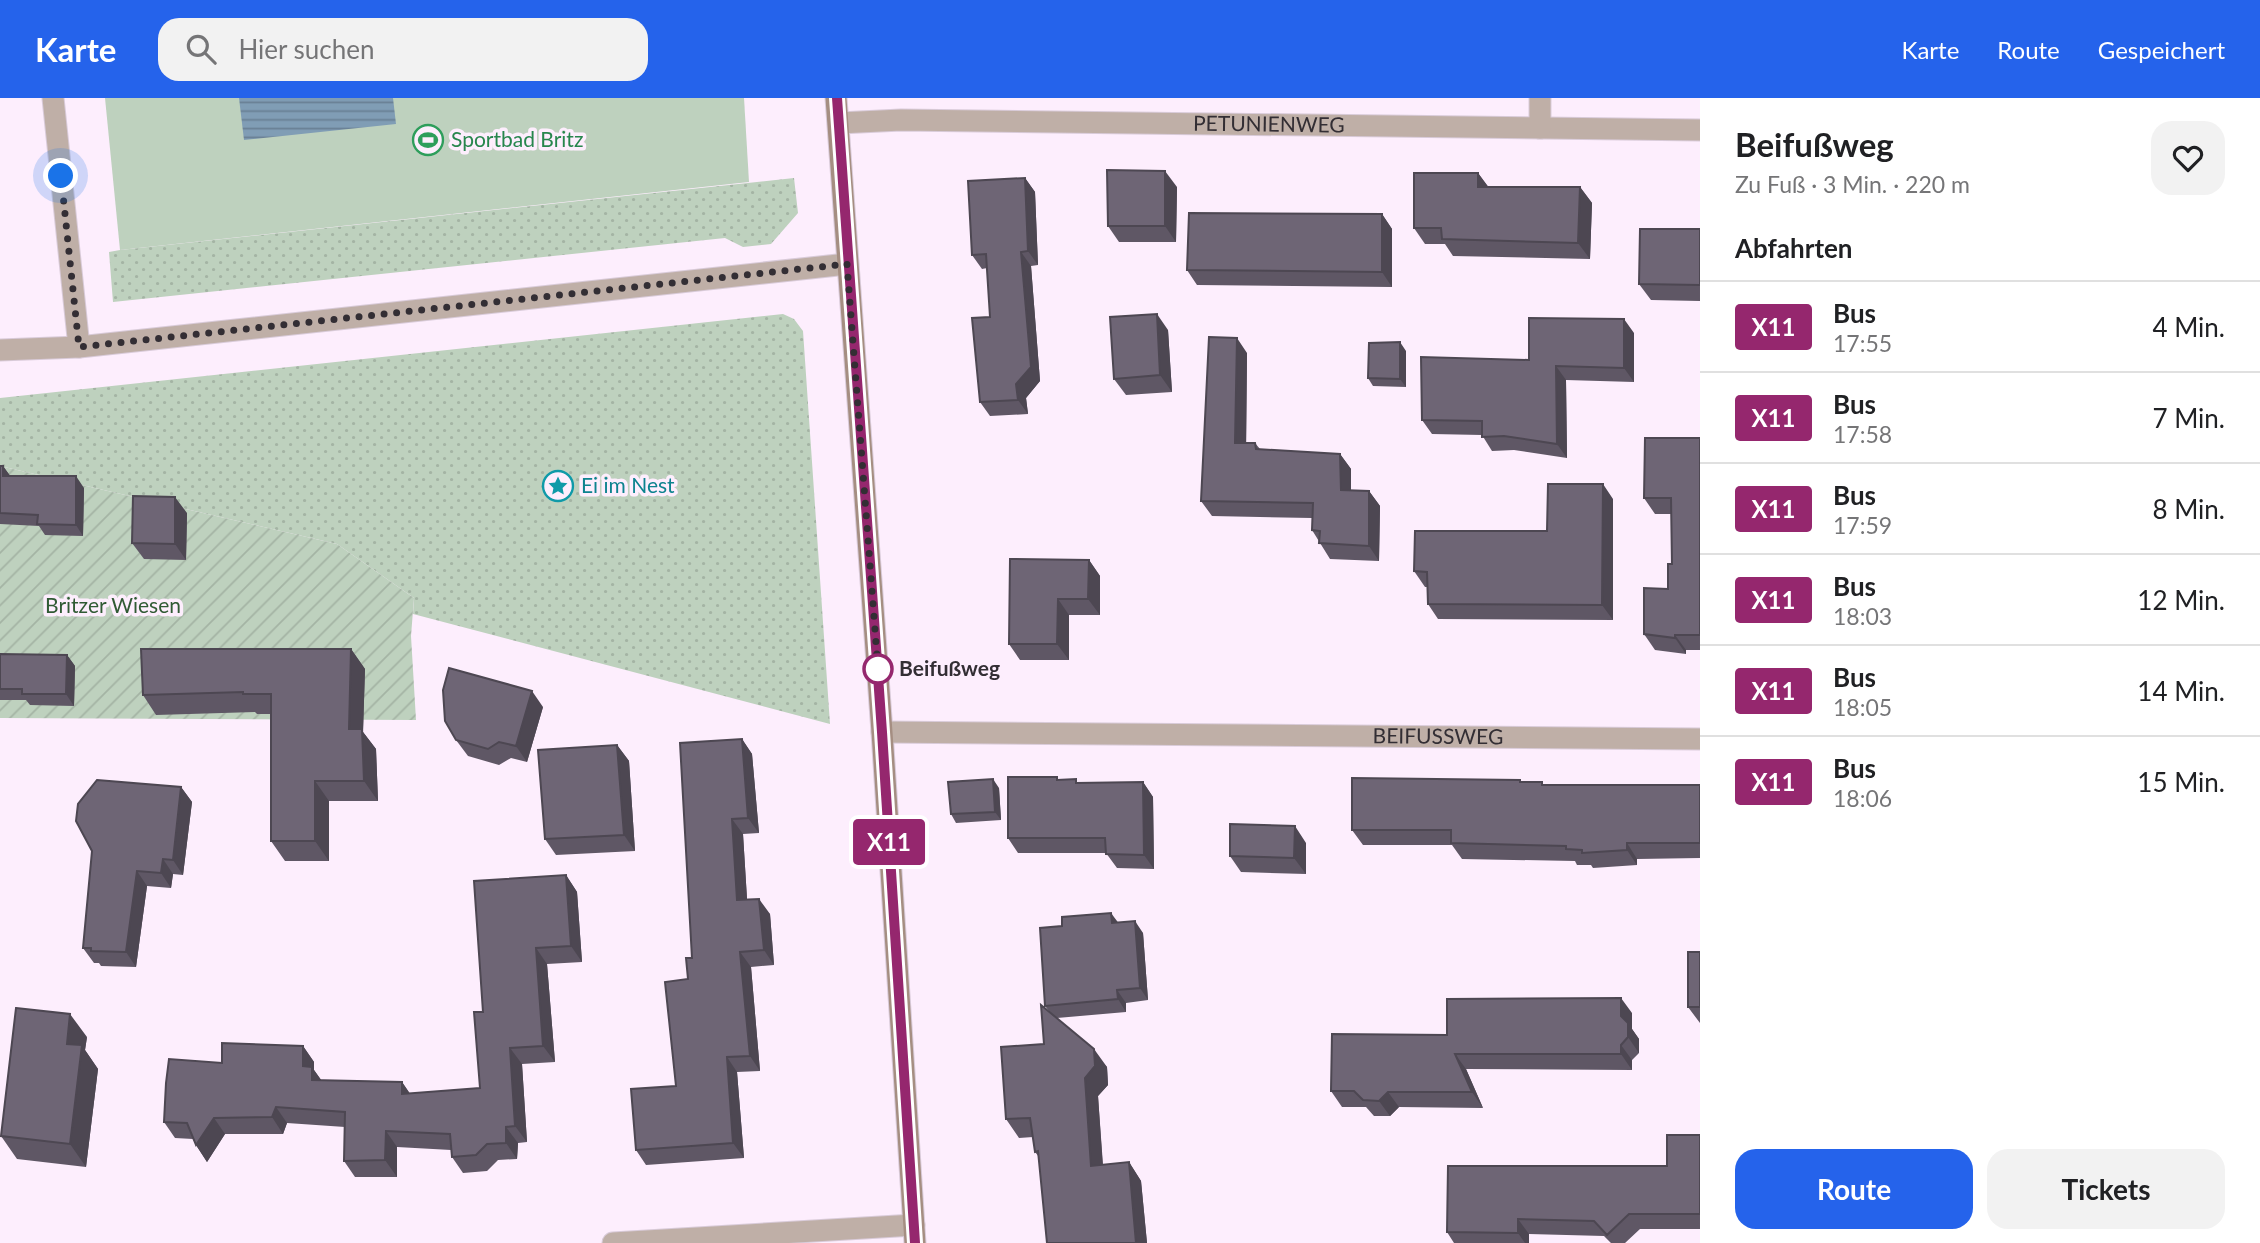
<!DOCTYPE html>
<html lang="de">
<meta charset="utf-8">
<style>
body{margin:0;font-family:Lato,sans-serif;background:#f2f2f2;color:#202124;height:100vh;display:flex;flex-direction:column;font-size:26px;white-space:nowrap}
*{box-sizing:border-box;margin:0}
p{font-size:23px;color:#757577}
.icon{flex:none;width:38px;height:38px;fill:none;stroke:currentColor;stroke-width:2;stroke-linecap:round;stroke-linejoin:round}
.map{position:relative;flex:1;overflow:hidden}
.details{display:flex;flex-direction:column;background:#fff;width:560px}
.details>*{flex:none}
.badge{padding:0 14px;border-radius:5px;font-size:24px;line-height:46px}
.you{position:absolute;width:35px;height:35px;margin:-18px;border:5px solid #fff;border-radius:50%;background:#1a73e8;box-shadow:0 0 0 10px #1a73e833}
.map>.badge{position:absolute;translate:-50% -50%;box-shadow:0 0 0 4px #fff}
h2{padding:0 35px;font-size:26px;line-height:63px}
.round{display:grid;place-items:center;flex:none;width:74px;height:74px;border-radius:21px;background:#f2f2f2}
.headline{display:flex;align-items:center;justify-content:space-between;height:119px;padding:0 35px}
h1{font-size:33px;font-weight:700;line-height:52px}
.button{display:flex;gap:14px;margin-top:auto;padding:14px 35px}
.button a{flex:1;height:80px;border-radius:21px;background:#2563eb;color:#fff;font-size:28px;font-weight:700;line-height:80px;text-align:center}
.button a+a{background:#f2f2f2;color:#202124}
ul{padding:0;list-style:none}
li{display:flex;align-items:center;gap:21px;height:91px;padding:0 35px;border-top:2px solid #e0e0e0}
li div{flex:1}
li b{display:block;font-size:26px}
li em{font-style:normal}
li .badge{min-width:77px;font-weight:700;text-align:center}
header{display:flex;align-items:center;gap:42px;box-sizing:border-box;height:98px;padding:0 35px;background:#2563eb;color:#fff}
header strong{font-size:33px}
nav{display:flex;gap:38px;margin-inline-start:auto;font-size:24px}
.search{width:490px;height:63px;background:#f2f2f2;display:flex;align-items:center;gap:18px;box-sizing:border-box;padding:0 24px;border-radius:21px;color:#757577;font-size:26px}
main{display:flex;flex:1;min-height:0}
.map>svg:first-child{display:block}
.grass{fill:url(#grass-dots)}
.garden{fill:url(#garden-furrows)}
.pitch{fill:#bed1be}
.water{fill:url(#water-rules)}
.lines{fill:none;stroke-linecap:round;stroke-linejoin:round}
.street-casing{stroke:#d9cbd9;stroke-width:23}
.secondary-casing{stroke:#d9cbd9;stroke-width:23}
.street{stroke:#bfafa7;stroke-width:21}
.secondary{stroke:#a58e82;stroke-width:21}
.wall{fill:#5f5765}
.shaded-wall{fill:#4d4752}
.building{fill:#6e6575;stroke:#4d4752;stroke-width:2}
.line-casing{stroke:#fff;stroke-width:16}
.line{stroke:#95276e;stroke-width:10}
.walk{stroke:#332e34;stroke-width:7;stroke-dasharray:0 12.6}
.stop-dot{fill:#fff;stroke:#95276e;stroke-width:3.5}
.labels{text-anchor:middle;stroke-width:7;stroke-linejoin:round;paint-order:stroke}
.street-label{font-size:21px;fill:#332e34;stroke:#fdeefd}
.leisure-label{font-size:21px;fill:#27864d;stroke:#fdeefd;text-anchor:start}
.culture-label{font-size:21px;fill:#0d838f;stroke:#fdeefd;text-anchor:start}
.park-label{font-size:21px;fill:#305a34;stroke:#fdeefd}
.stop-label{font-size:21px;font-weight:bold;fill:#332e34;stroke:#fdeefd;text-anchor:start}
</style>
<header>
<strong>Karte</strong>
<div class="search"><svg class="icon" aria-label="search" viewBox="0 0 24 24"><circle cx="10" cy="10" r="6"/><path d="M15 15l6 6"/></svg>Hier suchen</div>
<nav><a>Karte</a><a>Route</a><a>Gespeichert</a></nav>
</header>
<main>
<div class="map">
<svg width="1700" height="1145" viewBox="0 0 1700 1145">
<defs>
<pattern id="grass-dots" width="8" height="8" patternUnits="userSpaceOnUse" patternTransform="scale(1.75)"><rect width="8" height="8" fill="#bed1be"/><path d="M2 2h.1M6 6h.1" fill="none" stroke="#a4b4a4" stroke-width="1.8" stroke-linecap="round"/></pattern>
<pattern id="garden-furrows" width="10" height="10" patternUnits="userSpaceOnUse" patternTransform="scale(1.75)"><rect width="10" height="10" fill="#bed1be"/><path d="M-1 1l2-2M0 10L10 0M9 11l2-2" fill="none" stroke="#a4b4a4"/></pattern>
<pattern id="water-rules" width="6" height="5" patternUnits="userSpaceOnUse" patternTransform="scale(1.75)"><rect width="6" height="5" fill="#809db5"/><path d="M0 2.5h6" fill="none" stroke="#698094"/></pattern>
</defs>
<rect width="100%" height="100%" fill="#fdeefd"/>
<!-- grass -->
<path class="grass" d="M794 80 798 115 771 146 743 149 725 140 113 204 109 154 120 152Z
M783 216 794 221 803 233 830 626 413 516 414 500 337 446 0 368V300Z"/>
<!-- garden -->
<path class="garden" d="M0 368 337 446 414 500 411 538 416 622 0 620Z"/>
<!-- pitch -->
<path class="pitch" d="M105 0H744L749 84 120 152Z"/>
<!-- water -->
<path class="water" d="M239 0H393L396 26 244 42Z"/>
<g class="lines">
<!-- street casing -->
<g class="street-casing">
<g id="street">
<path d="M53 0 79 249"/>
<path id="s1" d="M839 25 901 22 1700 32"/>
<path d="M1540 30V0"/>
<path d="M0 252 79 249 847 166"/>
<path id="s2" d="M882 634 1700 641"/>
<path d="M613 1145 914 1127"/>
</g>
</g>
<!-- secondary casing -->
<g class="secondary-casing">
<path id="secondary" d="M836 0 882 634 915 1145"/>
</g>
<!-- street -->
<use href="#street" class="street"/>
<!-- secondary -->
<use href="#secondary" class="secondary"/>
</g>
<!-- wall -->
<path class="wall" d="M1478 75 1488 89H1580L1592 105 1590 161 1453 158 1445 146H1425L1414 130Z
M1025 80 1035 94 1038 167 1031 168 1040 283 1026 300 1028 316 990 318 980 304 990 219 987 170 982 171 972 157Z
M1177 89 1176 144H1119L1108 128Z
M1382 116 1392 131V189L1197 187 1187 172Z
M1700 131V203L1651 202 1639 186Z
M1168 232 1172 294 1126 297 1114 281Z
M1634 235V284L1566 282 1567 360 1514 352 1492 353 1482 337 1432 336 1422 322 1529 262Z
M1406 253V289L1373 288 1368 280Z
M1247 255 1246 345H1255L1260 351 1340 356 1351 371V392L1369 393 1380 408 1379 463 1330 461 1312 432V420L1212 418 1201 403Z
M1700 340V552H1686V556L1655 552 1644 536 1668 491 1672 466 1671 416H1655L1644 400Z
M0 368H3L10 378 84 390 83 438 45 437 39 428 0 426Z
M1613 401V522L1438 521 1428 506 1427 489H1425L1414 473 1547 433Z
M187 415 186 462 144 461 132 445Z
M1089 462 1100 478V517H1069V562H1020L1009 546Z
M351 551 365 571 363 634 376 651 378 703H329V763H285L271 743V616H257L255 614 156 617 143 597Z
M0 556 67 557 75 568 74 608 30 607 26 602H0Z
M543 609 527 664 511 660 499 667 468 658 456 642Z
M742 641 752 656 759 735 743 736 747 801 770 816 774 867 751 869 760 973 737 974 744 1060 646 1067 636 1052 676 988 688 881Z
M617 647 629 663 635 753 556 757 545 741Z
M1059 682 1078 685 1143 684 1153 699 1154 771 1117 770 1106 755H1018L1008 740Z
M1520 682 1522 684 1544 687H1700V760L1637 761V767L1593 770 1591 767H1577L1575 763 1462 761 1452 747H1363L1352 732Z
M181 689 192 704 183 777 173 776 171 790 147 788 136 869 101 868 99 865H94L83 850Z
M999 690 1001 722 956 725 951 716Z
M1306 745V776L1241 774 1230 758Z
M566 777 577 794 582 864 547 866 555 964 522 966 527 1044 518 1045 517 1061 498 1062 487 1073 463 1075 452 1059 451 1052 397 1049V1079H355L344 1063 345 1029 287 1025 283 1036H225L207 1064 196 1047 193 1041 175 1040 164 1024 222 965 303 948 314 964V972L322 983 402 984 410 996 480 990 483 914Z
M1118 824 1143 835 1148 902 1126 905V914L1057 920 1107 969 1108 987 1098 998 1103 1067 1129 1064 1141 1083 1147 1145H1047L1039 1059 1035 1054 1033 1039 1019 1040 1006 1021 1044 946 1049 913 1045 908Z
M1700 854V925L1688 909Z
M1632 915V931L1639 941V955L1632 962V972L1466 971 1483 1010 1399 1009 1390 1018H1374L1366 1009H1342L1331 993 1447 937Z
M87 939 85 952 98 971 86 1069 17 1061 1 1038Z
M1700 1037V1131H1640L1625 1145H1611L1604 1138 1529 1136V1145H1454L1447 1134 1667 1068Z"/>
<!-- shaded-wall -->
<path class="shaded-wall" d="M1165 73 1177 89 1176 144 1165 128Z
M1478 75 1490 91 1478 89Z
M1025 80 1035 94 1038 167 1028 153Z
M1580 89 1592 105 1590 161 1578 145Z
M1382 116 1392 131V189L1382 174Z
M1021 154 1031 168 1040 283 1026 300 1028 316 1018 302 1016 286Z
M1157 216 1168 232 1172 294 1160 277Z
M1624 221 1634 235V284L1624 270Z
M1237 240 1247 255 1246 360 1235 345Z
M1400 244 1406 253V289L1400 281Z
M1556 268 1566 282 1567 360 1557 346Z
M1340 356 1351 371V407L1341 392Z
M3 368 11 379 3 378Z
M76 378 84 390 83 438 76 427Z
M1603 386 1613 401V522L1602 507Z
M1369 393 1380 408 1379 463 1369 448Z
M175 399 187 415 186 462 175 446Z
M1089 462 1100 478V517L1088 501Z
M1058 501 1069 517V562L1057 546Z
M1675 537 1686 552V556L1675 540Z
M351 551 365 571 363 634 376 651 378 703 364 683 349 631Z
M67 557 75 568 74 608 66 596Z
M532 593 543 609 527 664 516 648Z
M742 641 752 656 759 735 748 720Z
M617 647 629 663 635 753 624 737Z
M993 681 999 690 1001 722 995 714Z
M315 683 329 703V763L315 743Z
M1143 684 1153 699 1154 771 1144 757Z
M181 689 192 704 183 777 173 762Z
M732 721 743 736 748 817 737 802Z
M1295 728 1306 745V776L1294 760Z
M1627 745 1637 761V767L1627 752Z
M163 761 173 776 171 790 161 775Z
M137 773 147 788 136 869 126 854Z
M566 777 577 794 582 864 571 848Z
M759 801 770 816 774 867 764 852Z
M1111 815 1120 827 1112 825Z
M1135 823 1143 835 1148 902 1140 890Z
M536 850 547 866 555 964 543 948Z
M740 854 751 869 760 973 750 958Z
M1117 892 1126 905V914L1118 901Z
M1621 900 1632 915V931L1639 941V955L1628 939 1621 918Z
M70 916 87 939 85 952 98 971 86 1069 70 1046 67 946Z
M1621 947 1632 962V972L1621 956Z
M303 948 314 964V972L323 985V999L303 968Z
M510 950 522 966 527 1044 515 1028Z
M1094 951 1107 969 1108 987 1098 998 1104 1086 1091 1068 1085 980Z
M1455 956 1466 971 1483 1010 1472 994Z
M727 959 737 974 744 1060 733 1045Z
M402 984 413 1000 402 996Z
M1388 994 1399 1009 1390 1018 1379 1003Z
M276 1009 287 1025 283 1036 272 1019Z
M214 1020 225 1036 207 1064 196 1047Z
M506 1029 518 1045 517 1061 506 1045Z
M386 1033 397 1049V1079L385 1062Z
M1129 1064 1141 1083 1147 1145H1136Z
M1518 1121 1529 1136V1145H1525L1518 1135Z"/>
<!-- building -->
<path class="building" d="M1107 72 1165 73V128H1108Z
M1414 75H1478V89H1580L1578 145 1442 141 1441 130H1414Z
M1025 80 1028 153 1021 154 1031 269 1016 286 1018 302 980 304 972 220 990 219 986 156 972 157 968 83Z
M1189 115 1382 116V174L1187 172Z
M1640 131H1700V187L1639 186Z
M1157 216 1160 277 1114 281 1110 219Z
M1529 220 1624 221V270L1556 268 1557 346 1504 338 1482 339V323L1422 322 1421 259 1529 262Z
M1209 239 1237 240 1235 345H1255L1256 351 1340 356 1341 392 1369 393V448L1319 445 1320 433 1312 432 1313 405 1201 403Z
M1400 244V281L1368 280 1369 245Z
M1645 340H1700V537H1675V540L1644 536V490L1668 491V466H1672L1671 400H1644Z
M0 368H3V378H76V427L37 426 38 417 0 415Z
M1548 386H1603L1602 507 1428 506 1427 474 1414 473 1415 433H1547Z
M133 398 175 399V446L132 445Z
M1010 461 1089 462 1088 501H1058L1057 546H1009Z
M141 551H351L349 631H362L364 683H315V743H271V596H243V594L143 597Z
M0 556 67 557 66 596H22V591H0Z
M449 570 532 593 516 648 499 644 488 651 456 642 445 623 443 592Z
M742 641 748 720 732 721 737 802 759 801 764 852 740 854 750 958 727 959 733 1045 636 1052 631 991 676 988 665 884 688 881 686 860H692L680 645Z
M617 647 624 737 545 741 538 652Z
M1008 679H1057V682L1076 681V685L1143 684 1144 757 1106 756 1105 740H1008Z
M1352 680 1520 682V684H1542V687H1700V745H1627V752L1582 755V752L1566 751V748L1451 745V732H1352Z
M993 681 995 714 951 716 948 684Z
M97 682 181 689 173 762 163 761 161 775 137 773 126 854 91 853V850H83L92 753 76 723 78 706Z
M1230 726 1295 728 1294 760 1230 758Z
M566 777 571 848 536 850 543 948 510 950 515 1028 506 1029V1045L487 1046 476 1057 452 1059 450 1036 386 1033 385 1062 344 1063 345 1014 276 1009 272 1019 214 1020 196 1047 187 1025 164 1024 166 985 169 961 222 965V945L303 948V968L312 969V982L402 984V996L480 990 474 914H483L474 783Z
M1111 815 1112 825 1135 823 1140 890 1117 892 1118 901 1045 908 1040 830 1062 828V819Z
M1688 854H1700V909H1688Z
M1621 900V918L1628 925V939L1621 947V956H1455L1472 994H1388L1379 1003 1363 1002 1354 993H1331L1332 936 1447 937V901Z
M1041 907 1094 951 1095 968 1085 980 1091 1068 1129 1064 1136 1145H1047L1038 1053 1035 1054 1030 1020 1006 1021 1001 949 1044 946Z
M16 910 70 916 67 946 82 947 70 1046 1 1038Z
M1667 1037H1700V1116H1629L1607 1137 1594 1123 1518 1121V1135L1447 1134 1448 1068H1667Z"/>
<g class="lines">
<!-- line casing -->
<g class="line-casing">
<path id="line" d="M837 0 882 634 915 1145"/>
</g>
<!-- line -->
<use href="#line" class="line"/>
<!-- walk -->
<path class="walk" d="M61 78 79 249 847 166 878 571"/>
</g>
<!-- icons -->
<defs>
<g id="stadium-ring" transform="scale(1.575)"><circle r="9.5" fill="#fdeefd" stroke="#2e9e5b" stroke-width="1.5"/><path d="M0-5a6.5 5 0 1 0 0 10a6.5 5 0 1 0 0-10ZM-3.5-1.8h7v3.6h-7Z" fill="#2e9e5b"/></g>
<g id="sight-ring" transform="scale(1.575)"><circle r="9.5" fill="#fdeefd" stroke="#0f9aa8" stroke-width="1.5"/><path d="M0-6L1.8-2.2L6-1.7L2.9 1.2L3.7 5.4L0 3.3L-3.7 5.4L-2.9 1.2L-6-1.7L-1.8-2.2Z" fill="#0f9aa8"/></g>
</defs>
<g fill-rule="evenodd">
<use href="#stadium-ring" x="428" y="42"/>
<use href="#sight-ring" x="558" y="388"/>
</g>
<!-- markers -->
<circle class="stop-dot" cx="878" cy="571" r="14"/>
<g class="labels">
<!-- street labels -->
<g class="street-label">
<text dy="7" stroke="none"><textPath href="#s1" startOffset="430">PETUNIENWEG</textPath></text>
<text dy="7" stroke="none"><textPath href="#s2" startOffset="556">BEIFUSSWEG</textPath></text>
</g>
<!-- leisure labels -->
<g class="leisure-label">
<text x="451" y="49">Sportbad Britz</text>
</g>
<!-- culture labels -->
<g class="culture-label">
<text x="581" y="395">Ei im Nest</text>
</g>
<!-- park labels -->
<g class="park-label">
<text x="113" y="515">Britzer Wiesen</text>
</g>
<!-- stop labels -->
<g class="stop-label">
<text x="899" y="578">Beifußweg</text>
</g>
</g>
</svg>
<div class="you" style="left:61px;top:78px"></div>
<b class="badge" style="left:889px;top:744px;background:#95276e;color:#fff">X11</b>
</div>
<section class="details">
<div class="headline"><div><h1>Beifußweg</h1><p>Zu Fuß · 3 Min. · 220 m</p></div><a class="round"><svg class="icon" aria-label="heart" viewBox="0 0 24 24"><path d="M12 20l-8-8c-3-5 5-10 8-4 3-6 11-1 8 4z"/></svg></a></div>
<h2>Abfahrten</h2>
<ul>
<li><span class="badge" style="background:#95276e;color:#fff">X11</span><div><b>Bus</b><p>17:55</p></div><em>4 Min.</em></li>
<li><span class="badge" style="background:#95276e;color:#fff">X11</span><div><b>Bus</b><p>17:58</p></div><em>7 Min.</em></li>
<li><span class="badge" style="background:#95276e;color:#fff">X11</span><div><b>Bus</b><p>17:59</p></div><em>8 Min.</em></li>
<li><span class="badge" style="background:#95276e;color:#fff">X11</span><div><b>Bus</b><p>18:03</p></div><em>12 Min.</em></li>
<li><span class="badge" style="background:#95276e;color:#fff">X11</span><div><b>Bus</b><p>18:05</p></div><em>14 Min.</em></li>
<li><span class="badge" style="background:#95276e;color:#fff">X11</span><div><b>Bus</b><p>18:06</p></div><em>15 Min.</em></li>
</ul>
<div class="button"><a>Route</a><a>Tickets</a></div>
</section>
</main>
